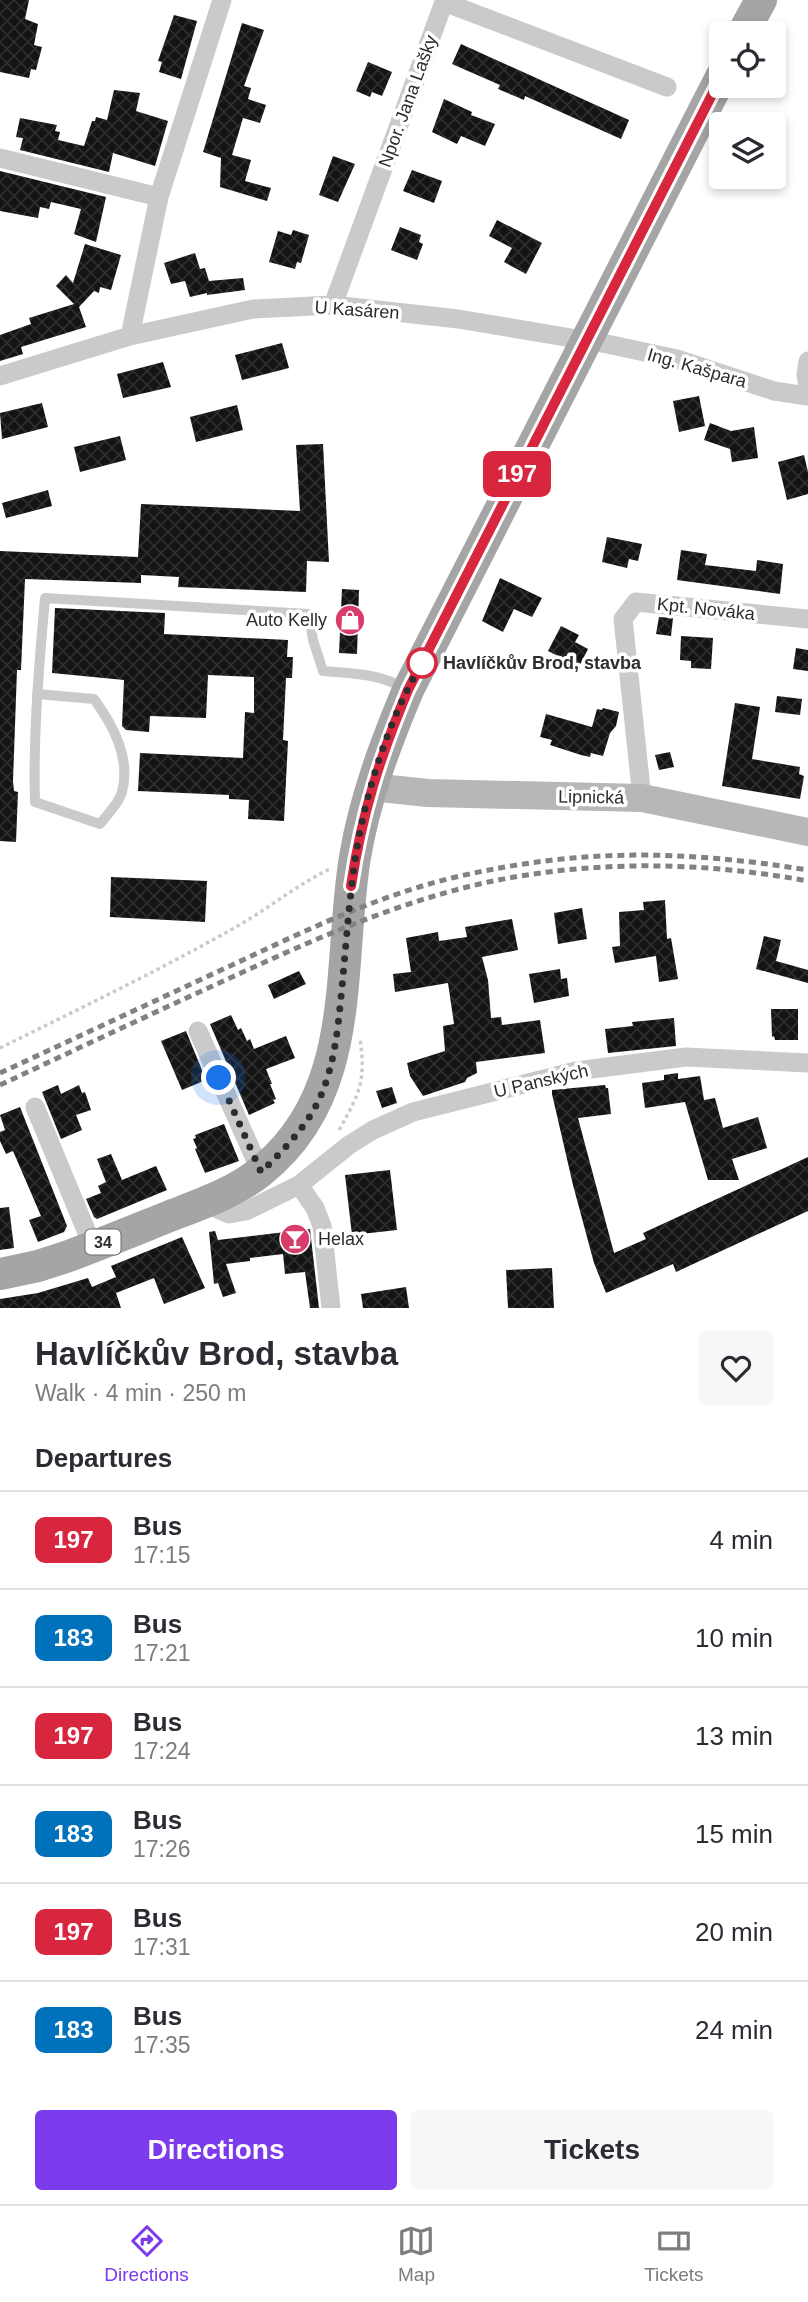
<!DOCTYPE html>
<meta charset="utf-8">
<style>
body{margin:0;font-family:Arial,sans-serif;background:#f7f7f7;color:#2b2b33;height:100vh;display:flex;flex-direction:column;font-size:26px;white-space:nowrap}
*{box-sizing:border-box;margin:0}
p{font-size:23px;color:#7c7c81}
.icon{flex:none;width:38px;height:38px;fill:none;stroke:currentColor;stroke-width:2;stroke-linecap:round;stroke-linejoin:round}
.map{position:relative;height:1308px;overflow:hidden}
.panel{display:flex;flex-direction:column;background:#fff;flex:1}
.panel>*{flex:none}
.badge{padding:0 14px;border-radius:10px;font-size:24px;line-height:46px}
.fabs{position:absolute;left:709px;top:21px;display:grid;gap:14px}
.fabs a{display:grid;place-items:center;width:77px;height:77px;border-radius:7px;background:#fff;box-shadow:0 4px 10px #0003;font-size:35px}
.you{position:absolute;width:35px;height:35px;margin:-18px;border:5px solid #fff;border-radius:50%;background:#1a73e8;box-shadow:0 0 0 10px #1a73e833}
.map>.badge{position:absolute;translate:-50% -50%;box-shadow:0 0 0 4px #fff}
h2{padding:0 35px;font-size:26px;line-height:63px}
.round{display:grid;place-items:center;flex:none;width:74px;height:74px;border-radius:7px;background:#f7f7f7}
.overview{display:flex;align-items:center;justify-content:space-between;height:119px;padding:0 35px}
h1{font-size:33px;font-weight:600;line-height:52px}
.cta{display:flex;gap:14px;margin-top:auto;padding:14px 35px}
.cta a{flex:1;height:80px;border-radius:7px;background:#7c3aed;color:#fff;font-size:28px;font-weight:600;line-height:80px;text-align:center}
.cta a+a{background:#f7f7f7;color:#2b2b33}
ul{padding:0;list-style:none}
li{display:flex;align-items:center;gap:21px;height:98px;padding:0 35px;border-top:2px solid #e1e1e2}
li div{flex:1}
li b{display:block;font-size:26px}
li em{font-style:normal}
li .badge{min-width:77px;font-weight:700;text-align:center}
.menu{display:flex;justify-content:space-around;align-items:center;height:98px;border-top:2px solid #e1e1e2;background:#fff;font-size:19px;color:#7c7c81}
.menu a{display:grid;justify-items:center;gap:4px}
.menu .selected{color:#7c3aed}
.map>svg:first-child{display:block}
.building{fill:url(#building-cross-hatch)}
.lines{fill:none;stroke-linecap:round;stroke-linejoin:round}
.path{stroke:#cacaca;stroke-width:3.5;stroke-dasharray:3.5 3.5;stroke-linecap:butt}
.lane{stroke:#cacaca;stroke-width:10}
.street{stroke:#cacaca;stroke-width:19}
.secondary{stroke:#b7b7b7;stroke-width:28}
.primary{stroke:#a5a5a5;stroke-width:32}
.rail{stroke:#828282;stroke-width:5;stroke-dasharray:7 5;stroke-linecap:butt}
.line-casing{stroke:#fff;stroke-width:16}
.line{stroke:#d7263d;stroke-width:10}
.walk{stroke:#2d2d2d;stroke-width:7;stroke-dasharray:0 12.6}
.stop-dot{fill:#fff;stroke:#d7263d;stroke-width:3.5}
.labels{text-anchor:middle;stroke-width:7;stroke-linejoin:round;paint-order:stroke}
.shield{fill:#fff;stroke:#6c6c6c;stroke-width:2}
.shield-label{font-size:16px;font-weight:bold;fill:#2d2d2d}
.street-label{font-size:18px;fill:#2d2d2d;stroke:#fff}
.poi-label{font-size:18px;fill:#2d2d2d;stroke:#fff;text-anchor:end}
.stop-label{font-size:18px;font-weight:bold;fill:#2d2d2d;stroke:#fff;text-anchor:start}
</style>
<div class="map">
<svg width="808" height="1308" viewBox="0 0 808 1308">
<defs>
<pattern id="building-cross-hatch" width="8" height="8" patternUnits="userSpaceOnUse" patternTransform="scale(1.75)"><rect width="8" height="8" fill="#141414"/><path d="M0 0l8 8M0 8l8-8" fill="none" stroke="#2e2e2e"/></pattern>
</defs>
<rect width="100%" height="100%" fill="#fff"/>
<!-- building -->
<path class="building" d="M0 0H29L25 19 38 24 34 45 42 47 36 70 31 69 29 78 0 72Z
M174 15 197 21 181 79 159 72 162 62 158 61Z
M242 23 264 30 244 86 251 88 248 99 266 105 260 123 243 118 232 155 251 160 245 181 271 188 267 201 220 187 221 158 203 152Z
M461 44 629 120 621 139 525 96 524 100 498 89 500 85 452 64Z
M368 62 392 72 382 96 372 92 370 97 356 91Z
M114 90 140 93 136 111 168 121 155 166 113 153 109 172 20 150 23 138 16 137 20 118 57 125 55 131 60 132 58 140 84 146 92 121H95L96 117 107 120Z
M444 99 472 112 471 115 495 124 485 146 461 136 457 144 432 132Z
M333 156 355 164 338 202 319 195Z
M412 170 442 181 434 203 403 191Z
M0 171 106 197 96 242 74 234 81 209 51 202 49 209 40 207 38 218 0 211Z
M497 220 542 243 526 274 504 262 512 248 489 236Z
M400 227 421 235 419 242 423 244 417 260 391 250Z
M293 230 309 235 301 263 297 262 295 269 269 262 278 231 291 235Z
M85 244 121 255 111 290 100 287 99 293 94 291 79 307 86 327 21 347 23 354 0 361V335L31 324 29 318 74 304 56 286 66 275 73 283Z
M195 253 200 269 205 268 209 281 243 278 245 290 207 295V293L190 297 185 281 171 284 164 263Z
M282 343 289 368 242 380 235 355Z
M163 362 171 387 123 398 117 374Z
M699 396 705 426 679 432 673 401Z
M42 403 48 427 2 439 0 413Z
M237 405 243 430 196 442 190 417Z
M710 423 731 431 754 427 758 458 732 462 730 449 704 440Z
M120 436 126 460 80 472 74 447Z
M323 444 329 562 307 561 306 592 178 587 179 577 141 575V583L25 579 21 670H17L13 781 14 791 18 792 16 842 0 841V551L138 557 141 504 300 511 296 445Z
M804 455 808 472V494L787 500 778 462Z
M48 490 52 506 6 518 2 503Z
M607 537 642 544 638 561 629 559 627 568 602 562Z
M681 550 707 554 705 565 756 571 757 560 783 564 780 594 677 580Z
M500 578 542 598 532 617 514 609 503 632 482 621Z
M342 589 359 590 357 654 339 653Z
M55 608 165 613 164 634 288 640 287 657H293L292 678H286L283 740 288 741 284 821 248 819 249 800 229 799V795L138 791 140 753 243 758 245 712 254 713V677L208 675 206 718 150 716 149 732 126 730 122 726 124 680 52 673Z
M659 617 673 618 671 636 656 634Z
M561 626 579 635 575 642 588 649 579 667 571 663 569 666 556 659 558 656 548 651Z
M681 636 713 638 711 669 691 668V661L680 660Z
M796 648 808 650V671L793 669Z
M777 696 802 699 800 715 775 712Z
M735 703 760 707 752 759 800 767 799 774 804 776 800 799 722 786Z
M603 708 619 712 616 726 610 733 603 756 591 753 590 757 581 755 550 745 552 740 540 737 546 714 592 727 597 709 602 710Z
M670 752 674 767 659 770 655 755Z
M111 877 207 881 205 922 110 917Z
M665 900 667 939 671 938 678 979 659 982 656 956 615 963 612 947 620 946 619 912 644 910 643 902Z
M582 908 587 939 558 944 554 913Z
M512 919 518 950 482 957 488 980 491 1018 501 1017 502 1025 540 1020 545 1053 476 1062 477 1073 467 1078 465 1082 423 1096 410 1076 407 1063 445 1051 443 1026 454 1024 448 983 395 992 393 974 411 972 406 938 438 932 439 941 467 937 465 927Z
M764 936 781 940 776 961 808 970V983L756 969Z
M560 969 561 979 567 978 569 996 534 1003 529 974Z
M299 971 306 984 274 999 268 985Z
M771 1009H798V1040H775L774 1036 772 1037Z
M231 1015 238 1030 241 1028 247 1041 250 1039 254 1049 286 1036 295 1058 266 1069 272 1084H270L276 1099 273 1100 275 1103 249 1115 210 1024Z
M674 1018 676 1046 608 1053 605 1029 633 1026 632 1022Z
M186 1031 206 1080 182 1090 161 1041Z
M678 1073V1079L700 1076 704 1100 715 1098 723 1128 758 1117 767 1148 732 1159 739 1180H708L685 1102 645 1108 642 1083 664 1080V1075Z
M58 1085 61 1094 79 1085 82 1093 85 1092 91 1110 76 1115 82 1130 61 1139 42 1092Z
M605 1085 606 1088H608L611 1114 578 1118 614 1253 646 1239 643 1233 808 1157V1211L676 1272 673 1264 606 1293 594 1263 573 1185 552 1094V1090Z
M392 1087 397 1103 382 1108 376 1091Z
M20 1107 67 1226 64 1232 38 1242 29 1220 41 1216 13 1151 6 1154 0 1141V1132L5 1130 0 1115Z
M224 1124 239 1161 205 1173 195 1149 197 1148 193 1139 196 1138 195 1135Z
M111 1154 122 1180 156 1166 167 1190 97 1219 94 1217 86 1199 101 1193 98 1186 106 1182 97 1159Z
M390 1170 397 1230 352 1235 345 1175Z
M9 1207 14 1248 0 1250V1208Z
M310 1229 319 1308H310L305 1272 285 1274 283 1254 250 1258V1261L226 1264 236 1293 223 1297 218 1283 214 1284 209 1232 215 1231 218 1240Z
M182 1237 205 1288 164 1304 154 1278 116 1293 121 1308H0V1299L38 1293 88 1278 92 1287 116 1277 111 1266Z
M552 1268 554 1308H508L506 1270Z
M406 1287 409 1308H363L361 1294Z"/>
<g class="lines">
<!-- path -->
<path class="path" d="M0 1048C79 1009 158 971 234 928 267 910 296 885 330 869
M339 1130C360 1093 366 1081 360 1038"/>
<!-- lane -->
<path class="lane" d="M37 694 94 699C113 725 131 758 122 792 119 803 107 815 100 824L35 802C33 734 39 666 45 598L309 614 313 640 323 671C351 673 380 674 404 688"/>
<!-- street -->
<path class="street" d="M0 158 159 197
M333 305 444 2 667 87
M130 336 159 197 222 0
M808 361 806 375 808 386
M0 376 130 336 253 309 333 305 458 319 607 344 677 359 774 391 808 396
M642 798 623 619 636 602 808 619
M198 1031 261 1172
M35 1107 93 1247
M299 1185 315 1208 322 1226 331 1308
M204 1203 229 1214 246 1211 299 1185 349 1145 373 1130 413 1112 576 1071 686 1057 808 1063"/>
<!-- secondary -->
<path class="secondary" d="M371 787 428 793 642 798 808 832"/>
<!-- primary -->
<path class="primary" d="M743 33 761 0
M0 1274 38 1266 66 1257C101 1244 135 1230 170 1216 201 1204 234 1193 260 1172 359 1094 337 967 355 857 365 798 385 745 408 690L721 77"/>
<!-- rail -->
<path class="rail" d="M0 1073C82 1035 163 997 245 959 313 927 383 894 456 877 581 848 683 850 808 870
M0 1085C77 1049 153 1013 230 978 317 938 404 899 498 880 601 860 705 862 808 881"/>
</g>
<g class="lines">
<!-- line casing -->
<g class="line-casing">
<path id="line" d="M351 886C362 813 380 757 408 690L721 77"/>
</g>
<!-- line -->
<use href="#line" class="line"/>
<!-- walk -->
<path class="walk" d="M219 1078 261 1172C283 1151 304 1129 318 1102 335 1066 338 1027 342 987 346 945 349 902 355 860 365 794 388 720 422 663"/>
</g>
<!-- icons -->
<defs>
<g id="shop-disc" transform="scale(1.575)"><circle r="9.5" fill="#d83c6b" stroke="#fff"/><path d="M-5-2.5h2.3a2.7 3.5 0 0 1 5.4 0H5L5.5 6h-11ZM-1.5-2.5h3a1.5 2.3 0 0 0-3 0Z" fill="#fff"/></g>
<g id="bar-disc" transform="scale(1.575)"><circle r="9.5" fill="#d83c6b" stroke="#fff"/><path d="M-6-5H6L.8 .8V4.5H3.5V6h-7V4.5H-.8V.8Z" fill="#fff"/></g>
</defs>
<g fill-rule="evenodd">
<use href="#shop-disc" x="350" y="620"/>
<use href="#bar-disc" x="295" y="1239"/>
</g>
<!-- markers -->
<circle class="stop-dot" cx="422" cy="663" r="14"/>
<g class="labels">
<!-- shield labels -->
<rect class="shield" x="85.5" y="1229.5" width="35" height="25" rx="5"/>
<g class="shield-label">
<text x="103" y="1248">34</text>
</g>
<!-- street labels -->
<g class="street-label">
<text transform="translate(408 101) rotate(-70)" y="6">Npor. Jana Lašky</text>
<text transform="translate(357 310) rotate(4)" y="6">U Kasáren</text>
<text transform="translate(697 368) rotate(16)" y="6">Ing. Kašpara</text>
<text transform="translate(706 609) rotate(6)" y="6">Kpt. Nováka</text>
<text transform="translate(591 797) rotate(1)" y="6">Lipnická</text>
<text transform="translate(541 1081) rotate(-13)" y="6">U Panských</text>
</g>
<!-- poi labels -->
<g class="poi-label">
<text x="327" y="626">Auto Kelly</text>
<text x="318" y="1245" text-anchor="start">Helax</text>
</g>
<!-- stop labels -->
<g class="stop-label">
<text x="443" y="669">Havlíčkův Brod, stavba</text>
</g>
</g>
</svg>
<div class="fabs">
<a><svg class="icon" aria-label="locate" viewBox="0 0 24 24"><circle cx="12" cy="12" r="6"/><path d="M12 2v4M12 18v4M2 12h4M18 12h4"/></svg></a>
<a><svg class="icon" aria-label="layers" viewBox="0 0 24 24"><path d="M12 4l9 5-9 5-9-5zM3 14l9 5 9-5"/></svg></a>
</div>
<div class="you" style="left:219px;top:1078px"></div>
<b class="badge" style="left:517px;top:474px;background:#d7263d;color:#fff">197</b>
</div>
<section class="panel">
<div class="overview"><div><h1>Havlíčkův Brod, stavba</h1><p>Walk · 4 min · 250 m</p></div><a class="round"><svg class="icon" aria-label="heart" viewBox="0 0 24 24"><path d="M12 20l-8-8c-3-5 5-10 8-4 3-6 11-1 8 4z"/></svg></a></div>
<h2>Departures</h2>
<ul>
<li><span class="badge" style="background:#d7263d;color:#fff">197</span><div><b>Bus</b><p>17:15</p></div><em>4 min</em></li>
<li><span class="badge" style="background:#0072bc;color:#fff">183</span><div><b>Bus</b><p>17:21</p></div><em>10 min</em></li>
<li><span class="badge" style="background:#d7263d;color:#fff">197</span><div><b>Bus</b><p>17:24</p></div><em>13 min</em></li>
<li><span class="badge" style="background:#0072bc;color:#fff">183</span><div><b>Bus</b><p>17:26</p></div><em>15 min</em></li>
<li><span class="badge" style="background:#d7263d;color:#fff">197</span><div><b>Bus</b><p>17:31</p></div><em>20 min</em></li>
<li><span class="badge" style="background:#0072bc;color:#fff">183</span><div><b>Bus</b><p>17:35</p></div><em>24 min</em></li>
</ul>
<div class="cta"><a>Directions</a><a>Tickets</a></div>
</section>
<nav class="menu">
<a class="selected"><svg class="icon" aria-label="directions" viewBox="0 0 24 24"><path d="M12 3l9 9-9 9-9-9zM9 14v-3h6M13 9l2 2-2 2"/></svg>Directions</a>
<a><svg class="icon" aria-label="map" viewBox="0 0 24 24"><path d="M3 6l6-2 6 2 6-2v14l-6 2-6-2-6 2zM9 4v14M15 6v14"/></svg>Map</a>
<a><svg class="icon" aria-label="tickets" viewBox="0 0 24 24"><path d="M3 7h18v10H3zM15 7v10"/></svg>Tickets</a>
</nav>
